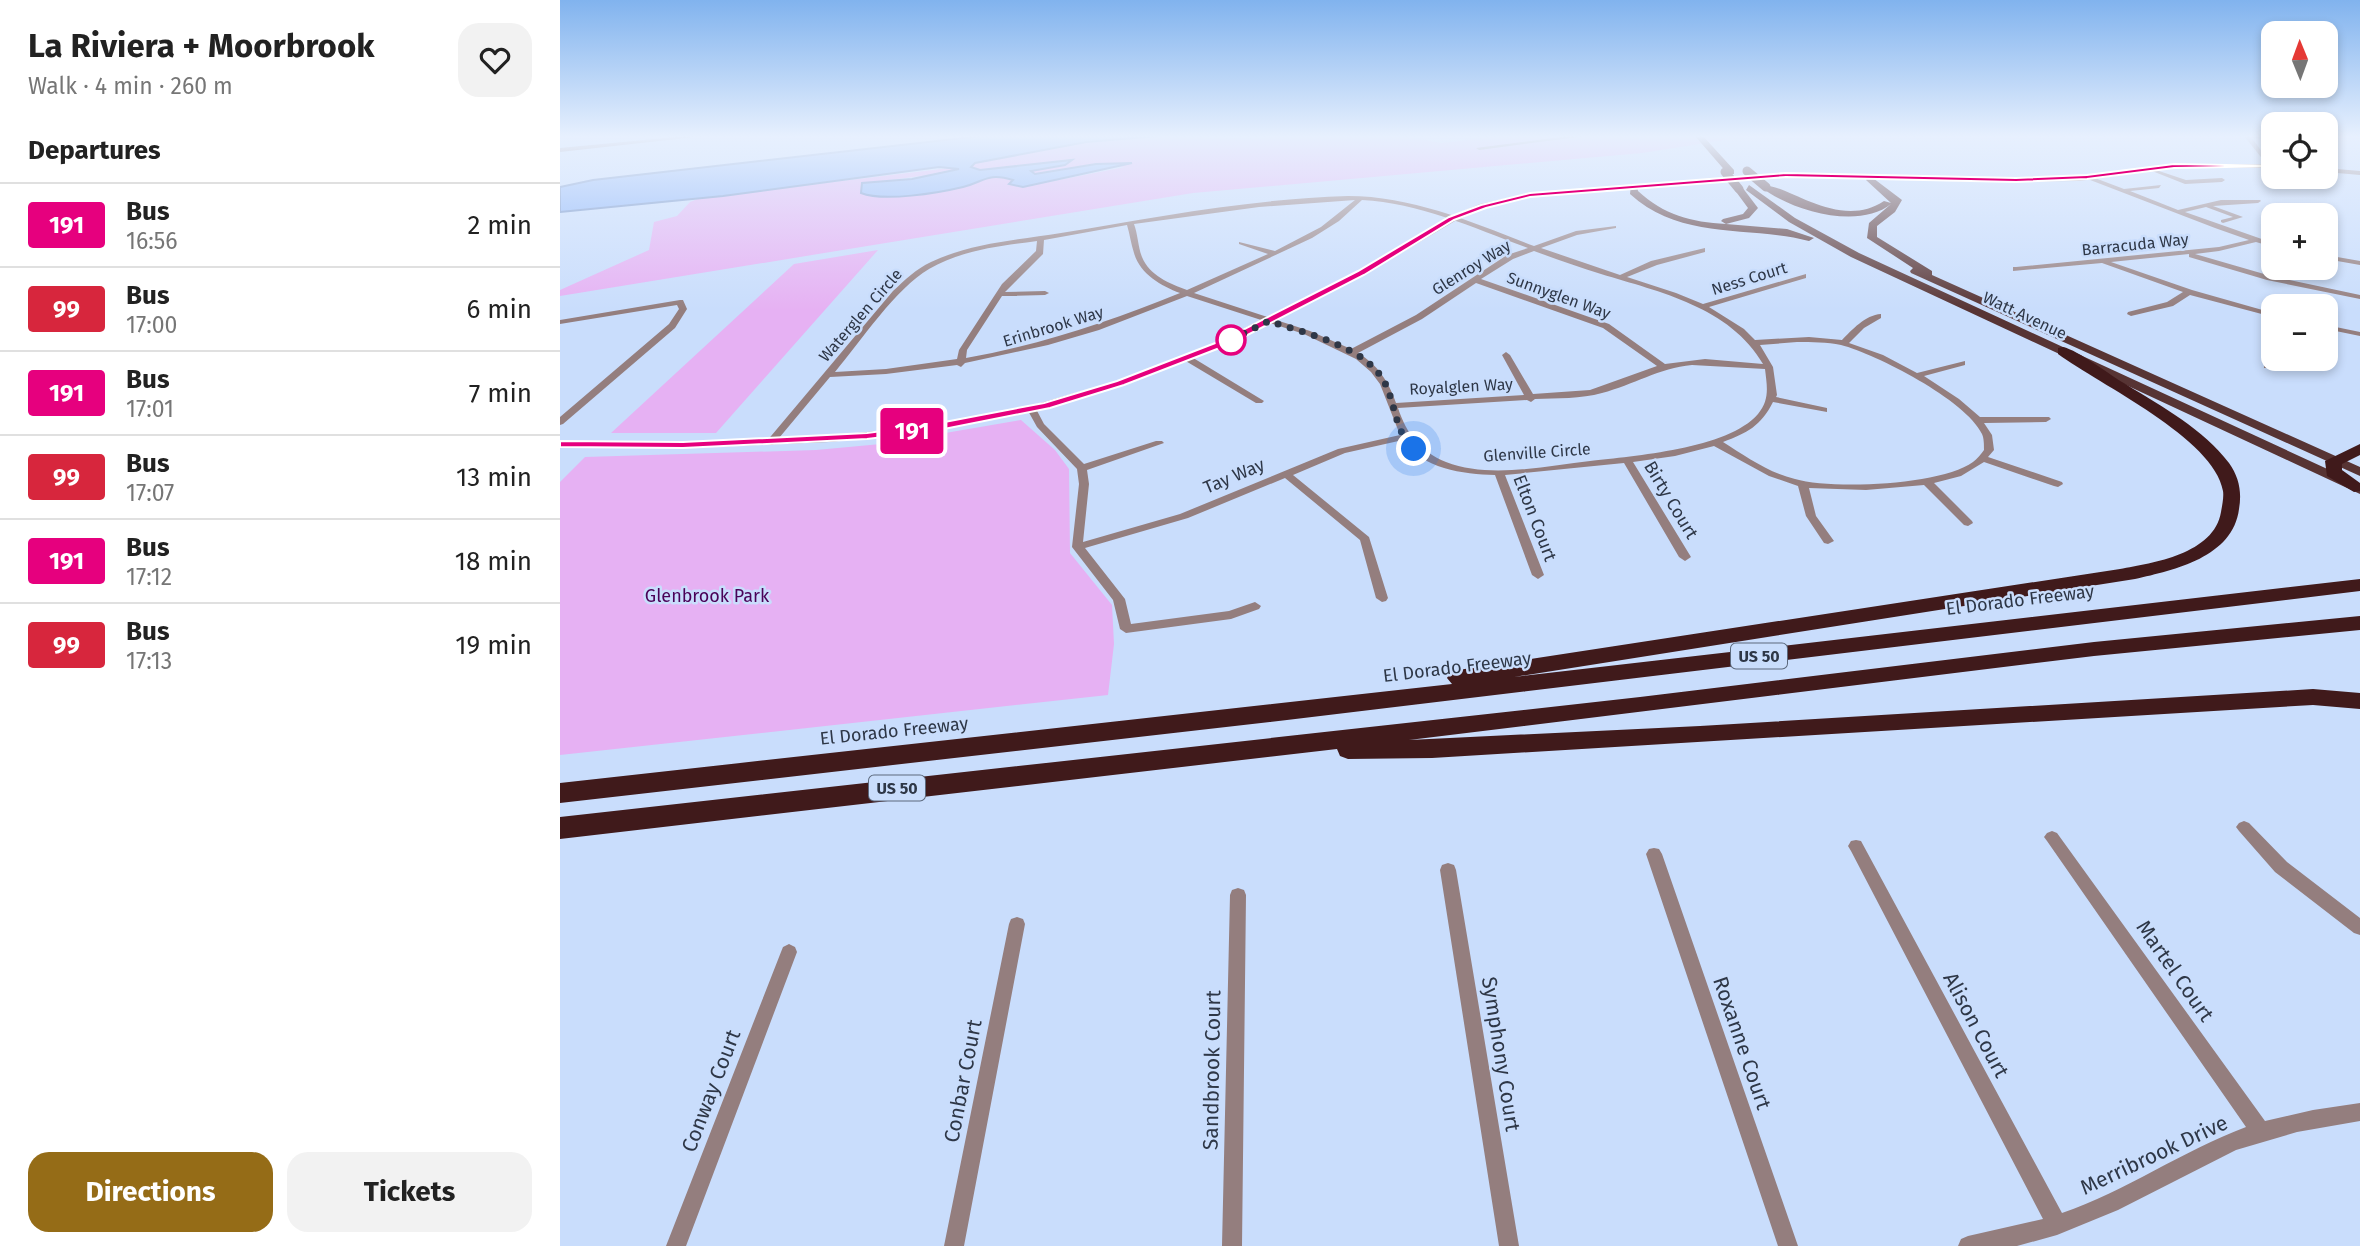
<!DOCTYPE html>
<meta charset="utf-8">
<style>
body{margin:0;font-family:"Fira Sans",sans-serif;background:#f2f2f2;color:#222;height:100vh;display:flex;flex-direction:column;font-size:26px;white-space:nowrap}
*{box-sizing:border-box;margin:0}
p{font-size:23px;color:#767676}
.icon{flex:none;width:38px;height:38px;fill:none;stroke:currentColor;stroke-width:2;stroke-linecap:round;stroke-linejoin:round}
.map{position:relative;flex:1;overflow:hidden}
.panel{display:flex;flex-direction:column;background:#fff;width:560px}
.panel>*{flex:none}
.badge{padding:0 14px;border-radius:5px;font-size:24px;line-height:46px}
.needle{width:46px;rotate:359deg}
.controls{position:absolute;left:1701px;top:21px;display:grid;gap:14px}
.controls a{display:grid;place-items:center;width:77px;height:77px;border-radius:14px;background:#fff;box-shadow:0 4px 10px #0003;font-size:35px}
.you{position:absolute;width:35px;height:35px;margin:-18px;border:5px solid #fff;border-radius:50%;background:#1a73e8;box-shadow:0 0 0 10px #1a73e833}
.map>.badge{position:absolute;translate:-50% -50%;box-shadow:0 0 0 4px #fff}
h2{padding:0 28px;font-size:26px;line-height:63px}
.round{display:grid;place-items:center;flex:none;width:74px;height:74px;border-radius:21px;background:#f2f2f2}
.overview{display:flex;align-items:center;justify-content:space-between;height:119px;padding:0 28px}
h1{font-size:33px;font-weight:700;line-height:52px}
.primary-button{display:flex;gap:14px;margin-top:auto;padding:14px 28px}
.primary-button a{flex:1;height:80px;border-radius:21px;background:#956c17;color:#fff;font-size:28px;font-weight:700;line-height:80px;text-align:center}
.primary-button a+a{background:#f2f2f2;color:#222}
ul{padding:0;list-style:none}
li{display:flex;align-items:center;gap:21px;height:84px;padding:0 28px;border-top:2px solid #e0e0e0}
li div{flex:1}
li b{display:block;font-size:26px}
li em{font-style:normal}
li .badge{min-width:77px;font-weight:700;text-align:center}
main{display:flex;flex:1;min-height:0}
.map>svg:first-child{display:block}
.green{fill:#e6b1f3}
.water{fill:#88b2f8;stroke:#6d8dc3;stroke-width:2}
.lines{fill:none;stroke-linecap:round;stroke-linejoin:round}
.minor{fill:#947e7e;fill-rule:evenodd}
.tertiary{fill:#947e7e;fill-rule:evenodd}
.primary{fill:#573434;fill-rule:evenodd}
.motorway{fill:#401a1b;fill-rule:evenodd}
.primary-bridge{stroke:#573434;stroke-width:9}
.line{fill:#e6007e;stroke:#fff;stroke-width:2}
.walk{stroke:#2e3747;stroke-width:7;stroke-dasharray:0 12.6}
.stop-dot{fill:#fff;stroke:#e6007e;stroke-width:3.5}
.labels{text-anchor:middle;stroke-width:5;stroke-linejoin:round;paint-order:stroke}
.far-street-label{font-size:16px;fill:#2e3747;stroke:#c9ddfc}
.shield{fill:#c9ddfc;stroke:#5c697d;stroke-width:2}
.shield-label{font-size:16px;font-weight:bold;fill:#2e3747}
.street-label{font-size:18px;fill:#2e3747;stroke:#c9ddfc}
.park-label{font-size:18px;fill:#4a0258;stroke:#c9ddfc}
.near-street-label{font-size:21px;fill:#2e3747;stroke:#c9ddfc}
</style>
<main>
<section class="panel">
<div class="overview"><div><h1>La Riviera + Moorbrook</h1><p>Walk · 4 min · 260 m</p></div><a class="round"><svg class="icon" aria-label="heart" viewBox="0 0 24 24"><path d="M12 20l-8-8c-3-5 5-10 8-4 3-6 11-1 8 4z"/></svg></a></div>
<h2>Departures</h2>
<ul>
<li><span class="badge" style="background:#e6007e;color:#fff">191</span><div><b>Bus</b><p>16:56</p></div><em>2 min</em></li>
<li><span class="badge" style="background:#d7263d;color:#fff">99</span><div><b>Bus</b><p>17:00</p></div><em>6 min</em></li>
<li><span class="badge" style="background:#e6007e;color:#fff">191</span><div><b>Bus</b><p>17:01</p></div><em>7 min</em></li>
<li><span class="badge" style="background:#d7263d;color:#fff">99</span><div><b>Bus</b><p>17:07</p></div><em>13 min</em></li>
<li><span class="badge" style="background:#e6007e;color:#fff">191</span><div><b>Bus</b><p>17:12</p></div><em>18 min</em></li>
<li><span class="badge" style="background:#d7263d;color:#fff">99</span><div><b>Bus</b><p>17:13</p></div><em>19 min</em></li>
</ul>
<div class="primary-button"><a>Directions</a><a>Tickets</a></div>
</section>
<div class="map">
<svg width="1800" height="1246" viewBox="0 0 1800 1246">
<rect width="100%" height="100%" fill="#c9ddfc"/>
<!-- green -->
<path class="green" d="M598 136 687 139 714 136H840L882 143 939 136H1190L1082 153 633 193 0 296V290L89 250 94 222 117 216 130 202 140 198 398 167 399 169 392 172 322 181 417 179 437 175 453 180 463 187 565 167H520L475 174 470 171 505 165 510 160 420 170 411 167 415 163 526 142Z
M318 250 156 433H51L234 264Z
M461 420 495 450 509 469 510 553 552 605 554 644 548 695 0 755V482L25 457 256 450 321 444Z"/>
<!-- water -->
<path class="water" d="M421 136H598L526 142 415 163 411 167 420 170 512 160 505 165 471 171 475 174 536 164 572 163 463 187 449 184 453 180C427 172 424 182 403 187 378 193 324 202 301 193L302 183 352 179 399 169 379 167 163 196 0 212V187L33 180Z"/>
<g class="lines">
<!-- minor -->
<path class="minor" d="M126 136H144L0 152V148Z
M1010 136H1026L919 150 916 148Z
M1684 136H1713V140L1692 138 1713 167H1709Z
M1587 167 1626 180 1662 178 1665 180 1662 182 1625 184 1587 169Z
M1527 175 1564 189 1601 185 1599 188 1570 191 1618 210 1661 200H1700L1701 201 1698 203 1653 206 1683 217 1663 223 1661 222V220L1673 217 1646 207 1625 212 1713 243V247L1696 242 1659 251 1635 254 1711 276 1800 295V299L1707 280 1629 257V254L1551 262 1632 290 1713 313V317L1630 295 1613 306 1571 316 1567 314 1568 312 1607 302 1623 292 1542 263 1453 271V267H1456L1659 247 1689 240 1655 228 1525 178Z
M788 196C853 196 914 223 974 246L1016 231 1056 226V228L1017 235 981 248 1060 275 1091 261 1145 248V252L1097 265 1067 277 1116 293 1143 304 1246 274V278L1149 307 1184 329 1195 340 1249 337 1282 340C1292 330 1305 315 1321 314V318L1304 328 1289 343 1323 355 1357 373 1405 361V365L1364 376 1399 399 1420 417H1489L1491 419 1486 422 1424 423 1432 435 1434 450 1428 457 1502 482 1503 484 1498 487 1494 486 1424 462 1401 476 1374 483 1412 521 1413 523 1408 526 1404 525 1364 485 1306 490 1249 488 1256 516 1274 541 1268 544 1264 543 1246 516 1238 486 1209 476 1154 446 1115 456 1073 462 1131 557 1125 561 1119 557 1064 463 945 475 984 575 978 579 972 575 935 475C903 474 862 469 843 440L785 453 733 475 809 537 828 598 826 601 822 602 816 598 800 540 725 478 628 518 525 548 565 599 571 624 669 611 695 602 701 606 699 609 671 619 566 633 560 629 553 600 512 547 519 484 517 469 477 427 467 409 469 407H475L484 424 524 464 596 441H602L604 443 527 470 529 484 523 542 620 514 778 449 840 435 820 384 811 372 796 359 744 334 627 296 539 330 488 345 405 363 401 367 397 365 326 374 270 377 214 444 211 445 206 442 333 291C345 280 356 269 371 262 411 243 458 240 501 233 596 217 691 199 788 196ZM795 200 761 227 715 251 679 242V244L708 254 627 290C610 284 589 275 582 257 578 247 578 235 574 224L699 207ZM802 200C859 203 914 228 968 248L947 255 856 315 791 349 750 331 634 293 752 238 779 221ZM567 225C570 235 571 244 574 253 580 274 601 286 620 293 551 321 480 345 406 358L407 350 442 296 485 295 489 293 485 291 445 292 483 254 484 240ZM477 241 476 251 442 284 399 350 397 359 326 369 275 372C300 342 336 288 369 269 401 250 441 246 477 241ZM974 251C996 259 1018 267 1041 274 1100 292 1170 307 1203 364L1145 359 1105 364 1049 324 921 279 953 259ZM916 283 1043 328 1097 366 1030 390 973 394 950 355 946 352 942 355 964 395 836 403C829 382 817 364 798 353L862 319ZM1237 342C1252 342 1267 342 1281 345 1316 354 1406 400 1422 434 1424 438 1424 445 1424 450 1421 454 1417 459 1413 462 1382 485 1273 490 1235 479 1209 473 1185 456 1163 442 1187 433 1201 426 1213 402L1267 412V408L1216 397 1217 395 1213 367 1200 345ZM1132 365 1205 369C1207 386 1210 400 1198 414 1168 449 1073 456 1030 461 984 466 930 479 886 462 860 451 847 435 838 408L967 400 971 402 975 399C997 398 1021 399 1042 393 1073 385 1099 368 1132 365Z
M1766 255 1800 261V265L1766 259Z
M120 300H123L127 309 115 328 3 424 0 425V417L109 324 119 309 117 305 0 324V320Z
M1766 325 1800 332V336L1766 329Z
M624 356H630L704 401 702 403H696L624 360Z
M1713 358 1721 359 1710 368H1704V364Z
M1684 821 1689 823 1727 862 1800 918V935L1794 933 1715 872 1679 831 1676 827 1679 823Z
M1492 831 1497 833 1705 1121 1753 1110 1800 1103V1121L1737 1132 1676 1150 1558 1210 1497 1235 1457 1246H1398L1401 1239 1408 1236 1483 1219 1291 851 1288 846 1291 841 1296 840 1301 841 1502 1213C1566 1191 1622 1151 1686 1127L1487 841 1484 837 1487 833Z
M1094 848 1099 849 1102 854 1238 1246H1218L1086 854 1089 849Z
M888 863 894 865 896 870 959 1246H939L880 870 882 865Z
M678 888 684 890 686 895 682 1246H662L670 895 672 890Z
M457 917 463 919 465 924 404 1246H384L449 924 451 919Z
M229 944 235 947 237 952 126 1246H106L221 952 223 947Z"/>
<!-- tertiary -->
<path class="tertiary" d="M1614 164H1713V168H1614L1519 181 1433 182 1226 177 970 197 925 208 895 221 804 275 655 350 565 385 476 411 374 431 269 442 123 448 0 447V441L123 442 269 436 374 425 470 406 557 381 649 346 798 271 889 217 920 204 970 193 1226 173 1433 178 1529 175Z
M1766 168 1800 171V175L1766 172Z"/>
<!-- primary -->
<path class="primary" d="M1135 136H1143L1174 170V174H1168Z
M1309 175 1342 200 1335 212 1317 226V237L1372 271V275L1800 467V476L1351 273 1350 271 1353 268 1307 238 1309 223 1331 204C1299 230 1231 211 1201 187 1219 177 1277 233 1324 201L1331 203 1306 180Z
M1071 184H1077L1078 191C1104 215 1131 222 1166 224L1161 221 1163 219 1183 214 1188 208 1174 189 1182 187 1198 208 1189 218 1166 224 1227 229 1254 238 1249 241C1186 225 1122 241 1070 194Z
M1189 185 1235 218 1299 253 1800 484V494L1291 257 1229 222 1186 190Z"/>
<!-- motorway -->
<path class="motorway" d="M1503 347C1518 350 1551 376 1567 385 1603 407 1643 429 1669 463 1679 477 1682 492 1679 509 1673 557 1615 570 1575 579L954 677 1800 579V591L727 720 0 803V783L892 684 887 678 890 672 898 670 1560 569C1593 563 1654 554 1661 512 1662 506 1664 497 1663 491 1654 438 1540 385 1498 354V348Z
M1800 444V455L1782 464V470L1800 483V491L1794 492 1767 476 1765 461Z
M1800 616V630L1534 656 849 740 1140 726 1753 689 1800 693V709L1753 705 872 758 788 759 780 756 777 749 0 839V817L1080 697 1534 642Z"/>
<!-- primary-bridge -->
<path class="primary-bridge" d="M1187 171 1206 187
M1165 172 1179 189"/>
</g>
<!-- sky -->
<linearGradient id="sky" x2="0" y2="1"><stop stop-color="#81b3ee"/><stop offset="0.44" stop-color="#e7f0fe"/><stop offset="1" stop-color="#e7f0fe" stop-opacity="0"/></linearGradient>
<rect width="1800" height="310" fill="url(#sky)"/>
<!-- line -->
<path class="line" d="M1614 164 1717 166 1614 168 1527 179 1456 182 1226 177 970 197 926 208 894 220 804 275 670 344 564 385 490 408 374 431 307 439 123 448 0 447V441L123 442 307 433 374 424 484 403 557 381 663 340 798 271 889 217 921 205 970 193 1226 173 1456 178 1527 175Z"/>
<g class="lines">
<!-- walk -->
<path class="walk" d="M671 340 666 342 709 321C746 334 808 346 826 385 836 407 835 432 854 449"/>
</g>
<!-- markers -->
<circle class="stop-dot" cx="671" cy="340" r="14"/>
<g class="labels">
<!-- far-street labels -->
<g class="far-street-label">
<text transform="translate(1575 244) rotate(-6)" y="6">Barracuda Way</text>
<text transform="translate(911 267) rotate(-32)" y="6">Glenroy Way</text>
<text transform="translate(1189 278) rotate(-17)" y="6">Ness Court</text>
<text transform="translate(999 295) rotate(20)" y="6">Sunnyglen Way</text>
<text transform="translate(300 315) rotate(-49)" y="6">Waterglen Circle</text>
<text transform="translate(1465 315) rotate(25)" y="6">Watt Avenue</text>
<text transform="translate(493 326) rotate(-17)" y="6">Erinbrook Way</text>
<text transform="translate(901 386) rotate(-3)" y="6">Royalglen Way</text>
<text transform="translate(977 452) rotate(-4)" y="6">Glenville Circle</text>
</g>
<!-- shield labels -->
<g class="shield">
<rect x="1171" y="643.5" width="56" height="25" rx="5"/>
<rect x="309" y="775.5" width="56" height="25" rx="5"/>
</g>
<g class="shield-label">
<text x="1199" y="662">US 50</text>
<text x="337" y="794">US 50</text>
</g>
<!-- street labels -->
<g class="street-label">
<text transform="translate(674 476) rotate(-23)" y="6">Tay Way</text>
<text transform="translate(1111 500) rotate(59)" y="6">Birty Court</text>
<text transform="translate(975 518) rotate(69)" y="6">Elton Court</text>
<text transform="translate(1460 600) rotate(-7)" y="6">El Dorado Freeway</text>
<text transform="translate(897 667) rotate(-7)" y="6">El Dorado Freeway</text>
<text transform="translate(334 731) rotate(-6)" y="6">El Dorado Freeway</text>
</g>
<!-- park labels -->
<g class="park-label">
<text x="147" y="602">Glenbrook Park</text>
</g>
<!-- near-street labels -->
<g class="near-street-label">
<text transform="translate(1615 971) rotate(55)" y="7">Martel Court</text>
<text transform="translate(1416 1025) rotate(62)" y="7">Alison Court</text>
<text transform="translate(1182 1043) rotate(71)" y="7">Roxanne Court</text>
<text transform="translate(941 1054) rotate(81)" y="7">Symphony Court</text>
<text transform="translate(652 1070) rotate(-89)" y="7">Sandbrook Court</text>
<text transform="translate(403 1081) rotate(-79)" y="7">Conbar Court</text>
<text transform="translate(151 1091) rotate(-69)" y="7">Conway Court</text>
<text transform="translate(1594 1155) rotate(-25)" y="7">Merribrook Drive</text>
</g>
</g>
</svg>
<div class="controls">
<a><svg class="needle" viewBox="-14 -14 28 28"><path d="M0-13l5 13h-10z" fill="#e53935"/><path d="M0 13l5-13h-10z" fill="#767676"/></svg></a>
<a><svg class="icon" aria-label="locate" viewBox="0 0 24 24"><circle cx="12" cy="12" r="6"/><path d="M12 2v4M12 18v4M2 12h4M18 12h4"/></svg></a>
<a>+</a>
<a>−</a>
</div>
<div class="you" style="left:854px;top:449px"></div>
<b class="badge" style="left:352px;top:431px;background:#e6007e;color:#fff">191</b>
</div>
</main>
